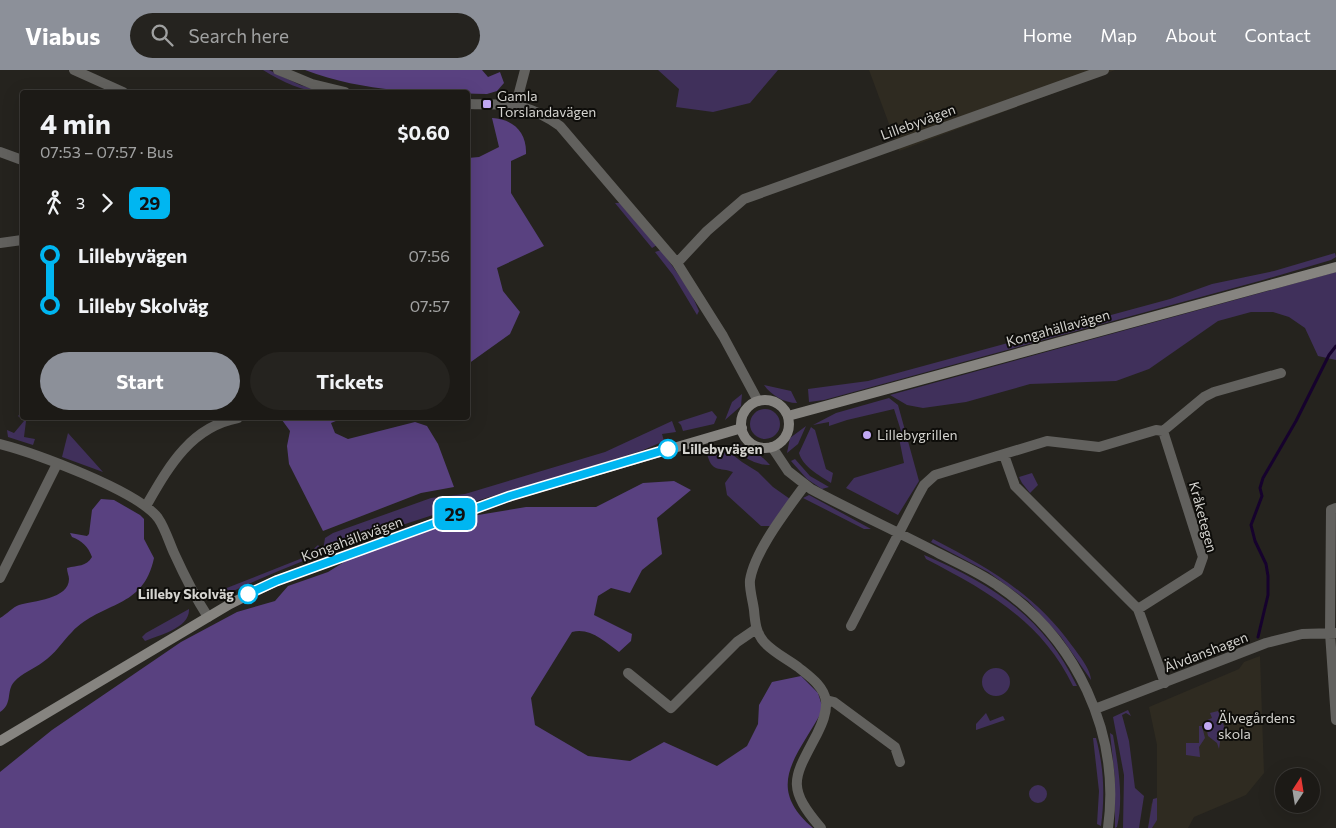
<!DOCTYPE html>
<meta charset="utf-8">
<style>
body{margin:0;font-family:Commissioner,sans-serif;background:#25231f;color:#f1f3f6;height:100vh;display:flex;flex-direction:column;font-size:19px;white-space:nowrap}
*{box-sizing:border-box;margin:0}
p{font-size:16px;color:#a0a1a1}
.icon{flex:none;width:28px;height:28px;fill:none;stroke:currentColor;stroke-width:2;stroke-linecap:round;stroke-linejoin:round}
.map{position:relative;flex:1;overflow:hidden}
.side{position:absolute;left:20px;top:20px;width:450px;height:330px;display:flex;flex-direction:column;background:#1c1a16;border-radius:5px;box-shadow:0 5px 20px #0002,0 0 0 1px #3a3835}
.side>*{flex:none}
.badge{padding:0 10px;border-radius:8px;font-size:18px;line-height:32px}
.needle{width:32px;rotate:12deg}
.tools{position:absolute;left:1275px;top:698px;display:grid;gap:10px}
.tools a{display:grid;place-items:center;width:45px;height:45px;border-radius:50%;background:#1c1a16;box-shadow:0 5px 20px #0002,0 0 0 1px #3a3835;font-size:25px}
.map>.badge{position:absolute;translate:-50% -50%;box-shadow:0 0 0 2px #fff}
.legs{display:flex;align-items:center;gap:8px;height:55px;padding:0 20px;font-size:16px}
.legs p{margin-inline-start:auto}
.head{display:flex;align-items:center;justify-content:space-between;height:85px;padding:0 20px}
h1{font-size:28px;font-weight:700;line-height:38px}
.button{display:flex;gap:10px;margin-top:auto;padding:10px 20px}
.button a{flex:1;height:58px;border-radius:30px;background:#8c9099;color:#fff;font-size:20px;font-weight:700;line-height:58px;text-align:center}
.button a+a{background:#25231f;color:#f1f3f6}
ul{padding:0 20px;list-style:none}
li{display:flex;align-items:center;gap:18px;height:50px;font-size:19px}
li i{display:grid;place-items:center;width:8px;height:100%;margin:0 6px;background:currentColor}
li i::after{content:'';width:12px;height:12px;margin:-6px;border:4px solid;border-radius:50%;background:#1c1a16}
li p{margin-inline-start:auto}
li:first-child i{background:linear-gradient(#0000 50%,currentColor 0)}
li:last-child i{background:linear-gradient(currentColor 50%,#0000 0)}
header{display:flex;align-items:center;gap:30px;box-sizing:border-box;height:70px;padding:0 25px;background:#8c9099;color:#fff}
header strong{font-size:24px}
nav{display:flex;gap:28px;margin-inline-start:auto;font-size:18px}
.search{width:350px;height:45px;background:#25231f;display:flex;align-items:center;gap:12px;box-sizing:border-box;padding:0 18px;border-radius:28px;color:#a0a1a1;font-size:19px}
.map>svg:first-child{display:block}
.built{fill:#2f2b21}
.green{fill:#40305b}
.forest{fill:#594180}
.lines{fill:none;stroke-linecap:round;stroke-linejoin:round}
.stream{stroke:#16022d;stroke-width:3}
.street{stroke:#62615e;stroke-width:10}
.secondary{stroke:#868480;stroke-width:10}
.line-1-casing{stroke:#fff;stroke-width:11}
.line-1{stroke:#00b6f1;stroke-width:8}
.poi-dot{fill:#c1a8f3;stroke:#0e0d0a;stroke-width:2}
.stop-1-dot{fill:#fff;stroke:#00b6f1;stroke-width:2.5}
.labels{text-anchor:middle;stroke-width:4;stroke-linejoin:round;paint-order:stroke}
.poi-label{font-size:14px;fill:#d4d3cf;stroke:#0e0d0a;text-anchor:start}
.street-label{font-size:14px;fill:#d4d3cf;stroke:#0e0d0a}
.stop-label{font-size:14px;font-weight:bold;fill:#d4d3cf;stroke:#0e0d0a;text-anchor:start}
</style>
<header>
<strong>Viabus</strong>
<div class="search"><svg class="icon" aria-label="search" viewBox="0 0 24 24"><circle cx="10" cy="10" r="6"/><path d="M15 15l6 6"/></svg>Search here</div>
<nav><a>Home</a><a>Map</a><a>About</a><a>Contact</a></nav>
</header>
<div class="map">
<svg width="1336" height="758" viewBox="0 0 1336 758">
<rect width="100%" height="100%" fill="#25231e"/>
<!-- built -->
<path class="built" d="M869 0H1115L899 81Z
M1260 586 1264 703 1246 725 1194 747 1188 758H1148L1151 734 1157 727V675L1149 637 1239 599 1244 592Z"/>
<!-- green -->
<path class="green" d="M263 0H269L300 15 326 22C302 22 283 12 263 0Z
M658 0H778L750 33 713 42 676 37 679 19Z
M615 133H620L657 175 652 178Z
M661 180 690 221 699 241 697 245 673 205 655 182Z
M1335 183 1336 187 1331 190 1263 210 824 330 809 332 808 319 868 311 1170 229 1212 214 1274 201Z
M1336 202V290L1318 286 1305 258 1289 247 1273 242H1251L1218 251 1149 299 1116 311 1030 314 966 332 923 338 907 335 890 325Z
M764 315 791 321 797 333C784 333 771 325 764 315Z
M742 324 741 336 725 350 732 332Z
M889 328 898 335 919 411 898 445 846 418 854 408 904 393 898 363 901 361 894 339 847 350 829 356V352L813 355 836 343Z
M750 354a15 15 0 1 1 30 0a15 15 0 1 1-30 0Z
M712 341 717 347 714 354 683 361 681 355 678 352Z
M20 344H22V348H31L33 351H26L24 367 35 369 33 375 8 367 7 360 14 363 24 351 18 346Z
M672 351 676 362 662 364 664 371 641 381C503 424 362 461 231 522L219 525 214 523 305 487 318 475 323 481 325 468 333 463 431 428 465 424 605 382Z
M806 356 798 374 787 383 790 368Z
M811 357 815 360 826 399 833 403 831 413C819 405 803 397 799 383Z
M68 363 103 402 62 387Z
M734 373C749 376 759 383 770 395 758 396 735 385 734 373Z
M725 379 742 392 758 402 773 417 790 429 770 456H761L727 425 725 413 733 402C720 397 711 403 707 383Z
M795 389 810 406 829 417 822 419 807 409 791 391Z
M1032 403 1038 415 1030 423 1022 413 1019 407Z
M809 425 871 459H864L803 428Z
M933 469C990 499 1034 523 1073 577 1079 585 1091 600 1091 610L1061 567 1028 531 988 502 931 472Z
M924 485C992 514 1044 547 1077 616H1073C1041 550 987 521 926 489Z
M189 539C190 558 159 565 145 571L142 567 146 563Z
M982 612a14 14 0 1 1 28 0a14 14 0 1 1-28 0Z
M1128 640 1131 646 1126 643 1122 645 1129 671 1135 718 1144 726 1139 758H1123L1124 705 1113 647Z
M1218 641 1226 661 1221 665 1219 679 1217 673 1208 666 1205 651 1212 648 1210 643Z
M986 643 990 651 1003 646 1005 650 976 660V654Z
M1199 656H1202L1205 668 1199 677 1200 687 1186 685V673H1199Z
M1110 663 1113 665C1118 695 1124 728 1117 757L1115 758V709Z
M1093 668H1096C1104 698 1105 725 1101 756L1097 754 1099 721Z
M1029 724a9 9 0 1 1 18 0a9 9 0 1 1-18 0Z
M1157 728V750L1152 758H1148L1153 729Z"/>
<!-- forest -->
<path class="forest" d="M305 0H482L488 7 500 2 504 13 497 21 487 24C425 22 365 23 305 0Z
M492 48C513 49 527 62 526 84L511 91V123L544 176 497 198 503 221 520 242 510 264 468 294V88L479 87 499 77Z
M287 348H343L331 353 335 363 348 369 415 352 427 356 438 374 454 417 421 423 323 461 289 394 287 376 290 361 282 350Z
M674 411 691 420 657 448 662 484 642 500 630 523 611 518 598 526 594 545 632 564 631 571 619 582C605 572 590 557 572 562L531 628 535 655 588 686 630 691 664 672 717 696 747 676 758 654 759 635 772 612 801 606 818 623 823 639C800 684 762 715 813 758H0V702L52 660 181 572 237 542 275 531 288 516 328 502 357 484 466 447 526 437H596L643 413Z
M101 429 114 430 140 445 144 449V469L154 488C143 540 103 530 72 562 62 572 55 584 43 592 34 599 22 603 14 612 6 621 13 634 0 642V548C7 544 13 537 19 535 33 531 69 529 69 509 69 506 67 502 67 498 78 495 86 497 92 487 88 476 82 471 72 467L70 463 87 466 89 464 92 440Z"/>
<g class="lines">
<!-- stream -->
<path class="stream" d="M1258 567 1268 525V506L1266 494 1255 471 1251 455 1262 426 1260 418 1263 408 1296 351 1329 285 1336 276"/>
<!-- street -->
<path class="street" d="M74 0 123 22
M278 0 312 14 345 22
M468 34C508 35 525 31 560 56L677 193 723 266 758 331
M516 34 525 0
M0 82 22 90
M0 173 22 170
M677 193 707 161 744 129 1104 0
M1163 361 1203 487 1198 501 1138 539 1165 613
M0 374C35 383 138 421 158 448 165 458 169 472 174 483 184 505 195 527 208 547
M772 377 788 401 811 419C854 442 898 462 940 484 960 494 980 503 997 515 1076 568 1121 663 1108 758
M1004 385 1015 416 1138 539
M805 415C787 440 755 480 750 510 749 519 753 531 754 540 755 552 756 563 764 572 773 582 787 589 798 597 809 606 824 616 826 631 827 643 822 654 817 664 794 708 785 716 821 758
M146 436C168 398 190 357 238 348
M1336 438 1331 440 1330 563 1336 650
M0 508 57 394
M851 556 918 426 924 415 935 405 1047 371 1099 377 1156 360 1163 361 1204 327 1214 322 1281 303
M628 603 671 638 737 572 756 559
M826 630 834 632 895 677 900 692
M1095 639 1266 573 1302 564 1336 563"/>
<!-- secondary -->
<path class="secondary" d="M741 354a24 24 0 1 1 48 0a24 24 0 1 1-48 0Z
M788 346 1336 197
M0 671 230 534 276 511 510 426 742 358"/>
</g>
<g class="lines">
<!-- line-1 casing -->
<g class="line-1-casing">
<path id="line-1" d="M248 524 276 511 510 426 668 379"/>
</g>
<!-- line-1 -->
<use href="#line-1" class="line-1"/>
</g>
<!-- markers -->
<g class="poi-dot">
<rect x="482" y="29" width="10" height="10" rx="2.5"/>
<circle cx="867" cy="365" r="5"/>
<circle cx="1208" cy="656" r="5"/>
</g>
<g class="stop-1-dot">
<circle cx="668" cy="379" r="9"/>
<circle cx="248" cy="524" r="9"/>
</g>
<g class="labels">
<!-- poi labels -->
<g class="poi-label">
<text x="497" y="31">Gamla<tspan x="497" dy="16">Torslandavägen</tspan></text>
<text x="877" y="370">Lillebygrillen</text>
<text x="1218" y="653">Älvegårdens<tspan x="1218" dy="16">skola</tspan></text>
</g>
<!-- street labels -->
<g class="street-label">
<text transform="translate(918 52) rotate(-20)" y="5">Lillebyvägen</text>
<text transform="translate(1058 258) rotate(-15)" y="5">Kongahällavägen</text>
<text transform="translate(1203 447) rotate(75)" y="5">Kråketegen</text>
<text transform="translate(352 469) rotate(-20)" y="5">Kongahällavägen</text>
<text transform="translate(1206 582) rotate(-21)" y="5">Älvdanshagen</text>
</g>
<!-- stop labels -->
<g class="stop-label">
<text x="682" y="384">Lillebyvägen</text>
<text x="234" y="529" text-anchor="end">Lilleby Skolväg</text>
</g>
</g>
</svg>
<div class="tools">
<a><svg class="needle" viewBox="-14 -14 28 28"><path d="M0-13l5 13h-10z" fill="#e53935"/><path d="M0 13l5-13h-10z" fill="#a0a1a1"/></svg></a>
</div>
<b class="badge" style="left:455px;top:444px;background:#00b6f1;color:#111">29</b>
<section class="side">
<div class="head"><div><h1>4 min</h1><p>07:53 – 07:57 · Bus</p></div><b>$0.60</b></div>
<div class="legs"><svg class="icon" aria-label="walk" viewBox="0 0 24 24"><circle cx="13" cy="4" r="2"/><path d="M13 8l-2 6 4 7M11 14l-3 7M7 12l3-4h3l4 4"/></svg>3<svg class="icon" aria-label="forward" viewBox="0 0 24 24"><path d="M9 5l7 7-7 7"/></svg><b class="badge" style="background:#00b6f1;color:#111">29</b></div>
<ul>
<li><i style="color:#00b6f1"></i><b>Lillebyvägen</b><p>07:56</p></li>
<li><i style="color:#00b6f1"></i><b>Lilleby Skolväg</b><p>07:57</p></li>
</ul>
<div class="button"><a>Start</a><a>Tickets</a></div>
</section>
</div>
